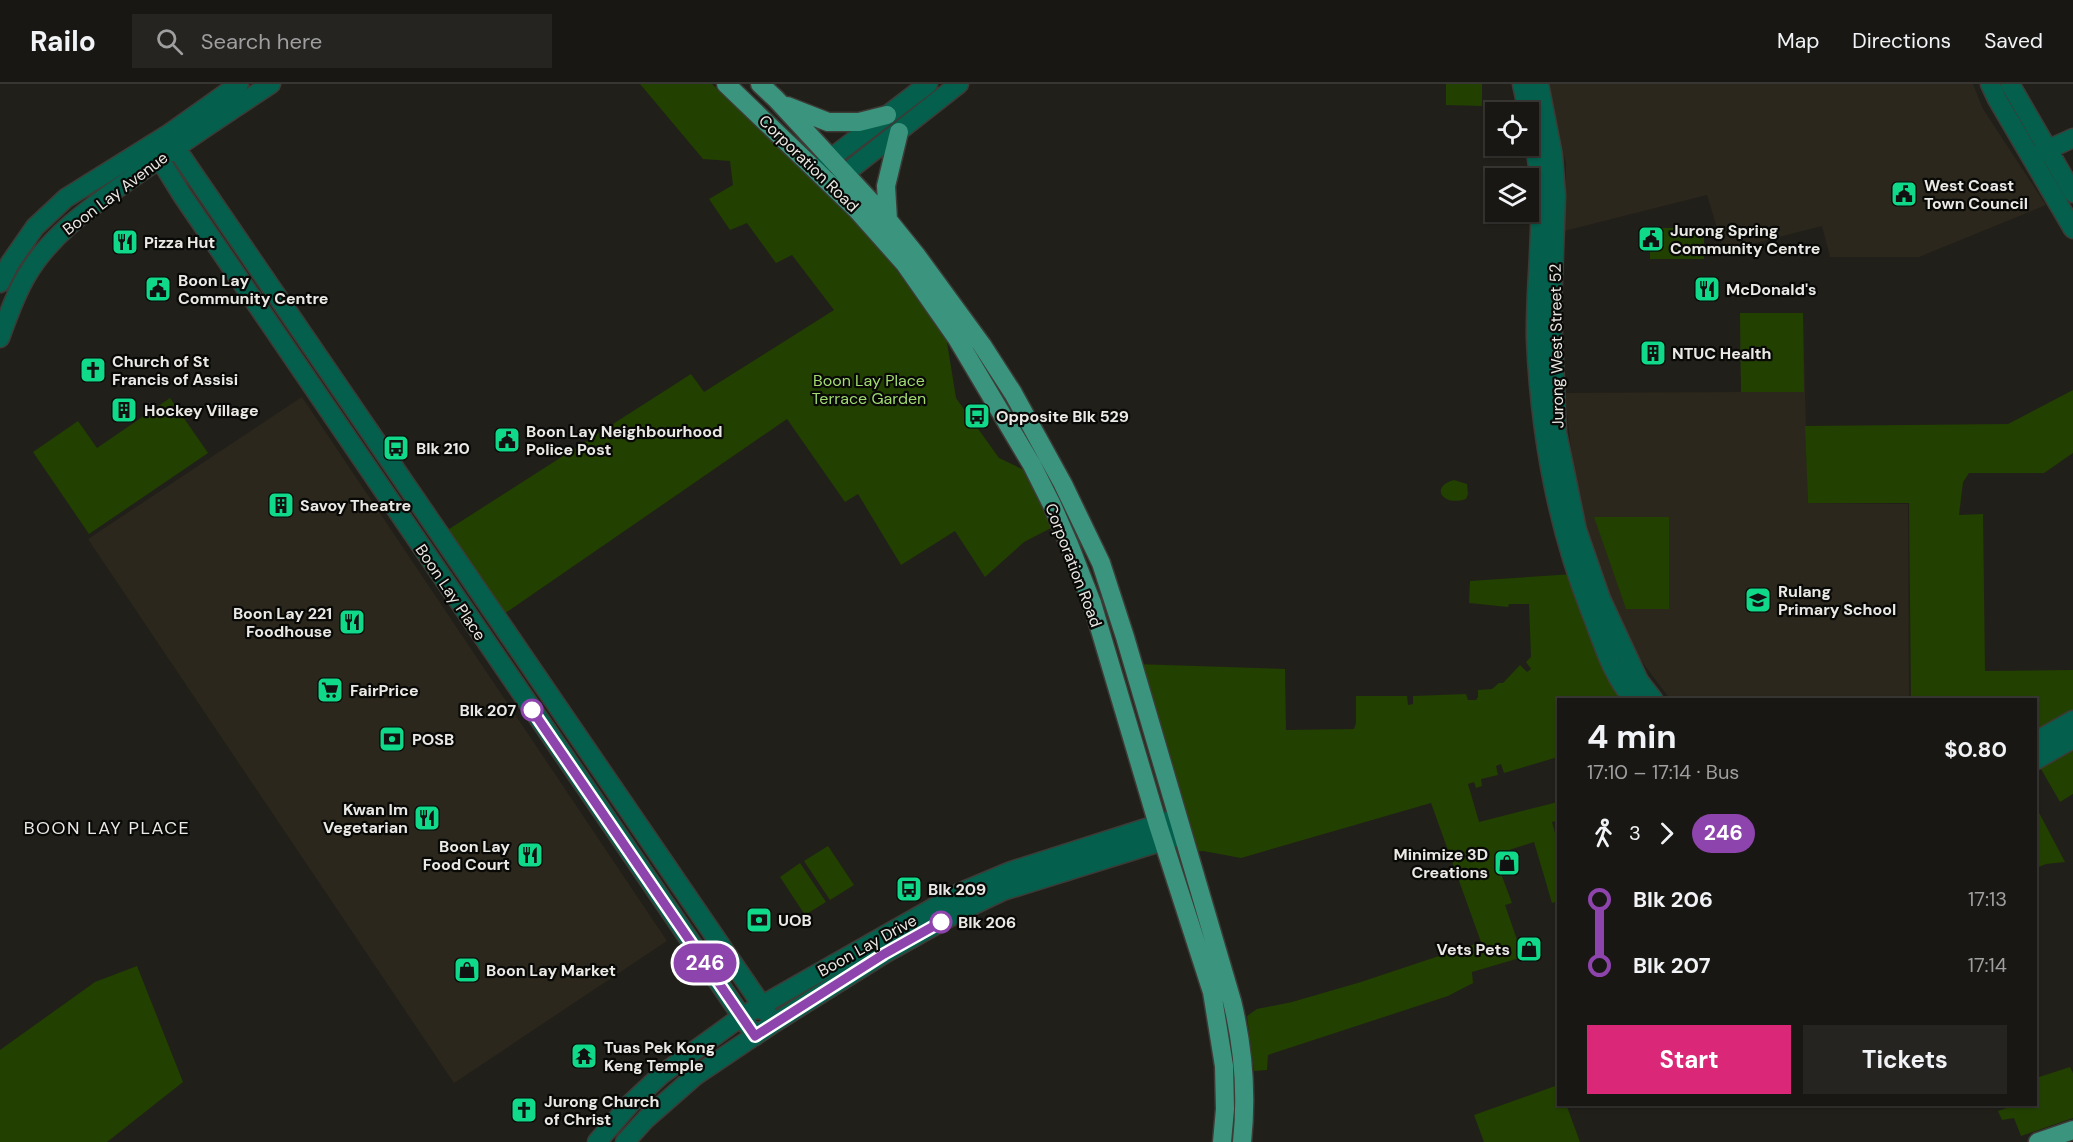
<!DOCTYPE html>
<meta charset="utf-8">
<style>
body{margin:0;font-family:"DM Sans",sans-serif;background:#262421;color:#f1f3f6;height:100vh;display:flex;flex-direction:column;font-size:22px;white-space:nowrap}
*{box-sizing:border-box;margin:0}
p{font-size:20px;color:#9f9fa0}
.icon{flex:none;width:33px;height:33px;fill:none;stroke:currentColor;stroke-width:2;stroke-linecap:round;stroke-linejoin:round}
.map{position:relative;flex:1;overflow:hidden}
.sheet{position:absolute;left:1557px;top:614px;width:480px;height:408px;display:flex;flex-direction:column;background:#191713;border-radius:0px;box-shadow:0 2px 4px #0004,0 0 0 2px #373633}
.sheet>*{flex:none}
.badge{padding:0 12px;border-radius:20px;font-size:21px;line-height:39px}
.tools{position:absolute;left:1485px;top:18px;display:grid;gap:12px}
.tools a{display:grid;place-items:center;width:54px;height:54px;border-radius:0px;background:#191713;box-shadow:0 2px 4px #0004,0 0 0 2px #373633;font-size:30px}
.map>.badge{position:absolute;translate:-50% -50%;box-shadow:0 0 0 3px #fff}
.legs{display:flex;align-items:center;gap:9px;height:66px;padding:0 30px;font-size:20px}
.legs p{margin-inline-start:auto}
.overview{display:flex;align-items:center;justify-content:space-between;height:102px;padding:0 30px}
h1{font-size:33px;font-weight:700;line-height:45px}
.button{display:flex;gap:12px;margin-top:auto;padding:12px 30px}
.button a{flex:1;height:69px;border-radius:0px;background:#db2777;color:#fff;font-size:24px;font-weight:700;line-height:69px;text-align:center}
.button a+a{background:#262421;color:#f1f3f6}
ul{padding:0 30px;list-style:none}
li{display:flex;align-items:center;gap:21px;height:66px;font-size:22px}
li i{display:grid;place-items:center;width:9px;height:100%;margin:0 8px;background:currentColor}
li i::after{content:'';width:15px;height:15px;margin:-8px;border:4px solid;border-radius:50%;background:#191713}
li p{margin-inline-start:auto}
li:first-child i{background:linear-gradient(#0000 50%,currentColor 0)}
li:last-child i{background:linear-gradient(currentColor 50%,#0000 0)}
header{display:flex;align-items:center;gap:36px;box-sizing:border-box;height:84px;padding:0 30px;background:#191713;border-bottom:2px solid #373633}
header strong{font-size:28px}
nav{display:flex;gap:33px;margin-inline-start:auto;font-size:21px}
.search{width:420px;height:54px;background:#262421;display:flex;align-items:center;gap:15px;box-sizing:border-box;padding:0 21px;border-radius:0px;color:#9f9fa0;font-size:22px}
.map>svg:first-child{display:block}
.built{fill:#2b271c}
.green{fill:#224000}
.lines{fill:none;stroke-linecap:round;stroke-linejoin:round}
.minor-casing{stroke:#3d3b36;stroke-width:21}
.major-casing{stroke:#3d3b36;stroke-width:21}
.minor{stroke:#045f4d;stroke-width:18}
.major{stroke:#3b947e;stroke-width:18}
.line-1-casing{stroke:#fff;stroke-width:14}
.line-1{stroke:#8e44ad;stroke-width:9}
.stop-1-dot{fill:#fff;stroke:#8e44ad;stroke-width:3}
.labels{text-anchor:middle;stroke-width:4.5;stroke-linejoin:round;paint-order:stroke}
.street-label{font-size:16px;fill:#eae9e5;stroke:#090907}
.poi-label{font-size:16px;font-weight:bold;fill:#eae9e5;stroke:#090907;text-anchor:start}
.park-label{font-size:16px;fill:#a2dc71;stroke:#090907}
.stop-label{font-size:16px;font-weight:bold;fill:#eae9e5;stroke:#090907;text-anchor:end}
.neighbourhood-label{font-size:18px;letter-spacing:1.5px;fill:#eae9e5;stroke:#090907}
</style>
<header>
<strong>Railo</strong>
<div class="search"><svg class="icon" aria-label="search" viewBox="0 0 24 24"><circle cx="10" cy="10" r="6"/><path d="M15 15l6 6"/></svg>Search here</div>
<nav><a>Map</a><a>Directions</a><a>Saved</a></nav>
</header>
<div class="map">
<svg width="2073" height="1058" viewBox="0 0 2073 1058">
<rect width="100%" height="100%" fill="#211f19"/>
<!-- built -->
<path class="built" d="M1548 0H1973L1983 25 2046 121 1919 173H1830L1822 142 1724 167 1707 111 1564 147 1566 80Z
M1740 229H1803L1808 419 1908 420 1909 615H1670L1621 550 1577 421 1565 309 1741 308Z
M302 313 667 857 454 999 88 455Z"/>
<!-- green -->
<path class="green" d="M640 0H712L844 122 921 216 946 252 956 314 999 374 1024 386 1055 442 1024 458 985 493 955 447 901 481 858 410 845 418 787 335 501 532 446 447 691 290 704 308 834 226 792 171 776 179 747 139 730 146 709 115 733 101 730 77 703 75Z
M1446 0H1482V22L1446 21Z
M1650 144H1704V175H1650Z
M1740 229H1803L1804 308H1741Z
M2073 306V369L2044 389H1969L1963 398 1959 431 1983 430 1985 587 2073 586V630L2036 652V615H1911L1909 419H1808L1805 342 2008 340Z
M170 314 208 369 89 450 33 368 78 337 97 364Z
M1454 396 1467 400 1468 410 1466 415C1443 423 1429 403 1454 396Z
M1594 433H1669V525H1626Z
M1574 490 1634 615H1558V673L1504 689 1501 680 1496 682 1498 691 1481 695 1482 702 1476 704 1474 698 1468 700 1479 738 1558 718V737L1552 738 1558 759V817L1552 819 1534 758 1494 771 1512 819 1505 821 1523 873 1472 888 1473 899 1448 912 1268 971 1267 986 1254 987 1247 932 1257 925 1292 918 1361 898 1481 858 1431 719 1241 774 1203 767 1187 768 1135 580 1285 585 1286 646 1354 645 1356 639V612H1407L1408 621 1413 620V612L1466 610 1468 616H1476L1478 613V606L1492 605 1499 599H1503L1520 581 1527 588 1531 585 1526 578 1531 573 1529 520H1509L1508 523 1469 519 1470 497Z
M2073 657V710L2060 718 2037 678Z
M2036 723 2065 778 2046 780 2036 784Z
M828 762 854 801 830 816 804 777Z
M800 779 826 818 805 831 780 793Z
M137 882 183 998 107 1058H0V966L95 898Z
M2070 983 2073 989V1034L2021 1052 2014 1034 2002 1036 1998 1027 2019 1020H2036V994Z
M1558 1001V1020H1566L1580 1058H1484L1474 1031Z"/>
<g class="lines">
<!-- minor casing -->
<g class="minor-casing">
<path id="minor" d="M1522 0 1528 28
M1539 0 1553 71 1556 112 1552 226 1557 349 1577 446 1601 515 1639 597 1653 615
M1990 0 1997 15 2073 145
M2010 0 2073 109
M1528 29C1535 56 1539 82 1540 110 1542 158 1535 207 1536 255 1540 348 1556 439 1590 526 1602 556 1611 590 1633 615
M167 51 774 939
M151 61 182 111 755 952
M2038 70 2073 54
M817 87 831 74 928 0
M833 99 959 0
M0 199 10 179 35 143 66 114 167 51 239 0
M0 254C8 232 15 211 27 191 53 147 97 119 138 90 182 59 227 29 271 0
M2036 657 2073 636
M2036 676 2073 655
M597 1058 631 1019 661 991 741 933 961 808 1011 787 1177 734
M625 1058 646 1035 695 992 774 939 884 870 959 828 1003 807 1183 751"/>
</g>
<!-- major casing -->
<g class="major-casing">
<path id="major" d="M726 0 857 126 905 180 956 253 1032 381 1052 421 1069 460 1092 519 1158 741 1212 908 1224 982 1225 1025 1222 1058
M760 0 776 15 888 136 917 172 982 261 1013 309 1063 400 1101 479 1125 553 1232 917C1243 962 1247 1012 1242 1058
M787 22 828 38H859L887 31
M888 136 886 102 899 48
M2038 1058 2073 1046"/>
</g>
<!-- minor -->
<use href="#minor" class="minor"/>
<!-- major -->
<use href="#major" class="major"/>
</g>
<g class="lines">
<!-- line-1 casing -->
<g class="line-1-casing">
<path id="line-1" d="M532 626 755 952 884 870 941 838"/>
</g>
<!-- line-1 -->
<use href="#line-1" class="line-1"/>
</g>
<!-- icons -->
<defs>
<g id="civic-square" transform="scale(1.35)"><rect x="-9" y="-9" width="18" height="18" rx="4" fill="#10d98a" stroke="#090907"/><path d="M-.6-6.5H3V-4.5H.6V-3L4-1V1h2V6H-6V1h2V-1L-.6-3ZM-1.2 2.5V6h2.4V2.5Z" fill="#111"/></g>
<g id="restaurant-square" transform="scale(1.35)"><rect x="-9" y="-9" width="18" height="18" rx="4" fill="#10d98a" stroke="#090907"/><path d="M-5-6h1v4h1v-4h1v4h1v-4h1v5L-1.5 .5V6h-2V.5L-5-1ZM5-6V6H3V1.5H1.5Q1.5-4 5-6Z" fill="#111"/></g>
<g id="building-square" transform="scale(1.35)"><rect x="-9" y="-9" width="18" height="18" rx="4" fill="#10d98a" stroke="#090907"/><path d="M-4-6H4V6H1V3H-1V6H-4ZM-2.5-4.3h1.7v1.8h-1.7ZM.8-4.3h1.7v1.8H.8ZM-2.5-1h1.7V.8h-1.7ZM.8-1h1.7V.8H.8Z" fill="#111"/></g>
<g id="church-square" transform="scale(1.35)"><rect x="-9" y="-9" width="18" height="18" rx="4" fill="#10d98a" stroke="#090907"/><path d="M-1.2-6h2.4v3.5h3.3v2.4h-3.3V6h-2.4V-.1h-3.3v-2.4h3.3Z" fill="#111"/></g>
<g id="bus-square" transform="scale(1.35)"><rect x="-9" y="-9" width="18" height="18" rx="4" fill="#10d98a" stroke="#090907"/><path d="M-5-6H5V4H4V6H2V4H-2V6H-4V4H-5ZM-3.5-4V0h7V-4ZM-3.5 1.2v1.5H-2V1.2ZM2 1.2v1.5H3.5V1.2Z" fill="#111"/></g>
<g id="school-square" transform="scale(1.35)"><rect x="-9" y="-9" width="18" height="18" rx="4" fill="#10d98a" stroke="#090907"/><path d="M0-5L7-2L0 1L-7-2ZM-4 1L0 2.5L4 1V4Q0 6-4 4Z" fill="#111"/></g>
<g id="supermarket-square" transform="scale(1.35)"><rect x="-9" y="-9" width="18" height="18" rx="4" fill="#10d98a" stroke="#090907"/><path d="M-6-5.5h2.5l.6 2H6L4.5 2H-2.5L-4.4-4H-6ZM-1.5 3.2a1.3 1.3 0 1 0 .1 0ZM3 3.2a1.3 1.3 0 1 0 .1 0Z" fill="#111"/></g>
<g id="bank-square" transform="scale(1.35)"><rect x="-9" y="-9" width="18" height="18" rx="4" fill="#10d98a" stroke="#090907"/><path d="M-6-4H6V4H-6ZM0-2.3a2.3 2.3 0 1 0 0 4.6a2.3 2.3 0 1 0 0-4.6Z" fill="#111"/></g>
<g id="shop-square" transform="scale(1.35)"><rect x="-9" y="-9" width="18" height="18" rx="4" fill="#10d98a" stroke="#090907"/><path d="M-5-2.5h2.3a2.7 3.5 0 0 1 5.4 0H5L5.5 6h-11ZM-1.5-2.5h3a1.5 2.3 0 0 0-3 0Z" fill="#111"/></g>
<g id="temple-square" transform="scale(1.35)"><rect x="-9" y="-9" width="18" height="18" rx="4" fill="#10d98a" stroke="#090907"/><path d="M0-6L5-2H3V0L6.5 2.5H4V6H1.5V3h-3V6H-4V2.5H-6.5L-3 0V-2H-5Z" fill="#111"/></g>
</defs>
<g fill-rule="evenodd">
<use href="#civic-square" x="1904" y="110"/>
<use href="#civic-square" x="1651" y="155"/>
<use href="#restaurant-square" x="125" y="158"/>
<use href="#civic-square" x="158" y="205"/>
<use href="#restaurant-square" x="1707" y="205"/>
<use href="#building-square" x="1653" y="269"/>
<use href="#church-square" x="93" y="286"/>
<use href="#building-square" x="124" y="326"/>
<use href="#bus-square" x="977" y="332"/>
<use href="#civic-square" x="507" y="356"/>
<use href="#bus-square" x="396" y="364"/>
<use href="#building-square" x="281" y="421"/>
<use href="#school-square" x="1758" y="516"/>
<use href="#restaurant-square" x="352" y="538"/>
<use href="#supermarket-square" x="330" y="606"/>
<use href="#bank-square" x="392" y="655"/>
<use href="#restaurant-square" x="427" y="734"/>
<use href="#restaurant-square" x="530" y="771"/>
<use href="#shop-square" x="1507" y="779"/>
<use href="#bus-square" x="909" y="805"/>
<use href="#bank-square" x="759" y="836"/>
<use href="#shop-square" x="1529" y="865"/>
<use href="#shop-square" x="467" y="886"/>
<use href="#temple-square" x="584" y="972"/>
<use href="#church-square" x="524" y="1026"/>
</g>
<!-- markers -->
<g class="stop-1-dot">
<circle cx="532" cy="626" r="10"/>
<circle cx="941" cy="838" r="10"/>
</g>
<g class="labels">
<!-- street labels -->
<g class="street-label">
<text transform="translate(809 79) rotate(44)" y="6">Corporation Road</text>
<text transform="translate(115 109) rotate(-37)" y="6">Boon Lay Avenue</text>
<text transform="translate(1556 262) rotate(-91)" y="6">Jurong West Street 52</text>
<text transform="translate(1074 481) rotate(69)" y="6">Corporation Road</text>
<text transform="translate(451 508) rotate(56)" y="6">Boon Lay Place</text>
<text transform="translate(867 861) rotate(-29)" y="6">Boon Lay Drive</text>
</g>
<!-- poi labels -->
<g class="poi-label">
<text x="1924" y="107">West Coast<tspan x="1924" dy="18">Town Council</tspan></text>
<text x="1670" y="152">Jurong Spring<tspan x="1670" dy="18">Community Centre</tspan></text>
<text x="144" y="164">Pizza Hut</text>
<text x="178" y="202">Boon Lay<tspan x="178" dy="18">Community Centre</tspan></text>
<text x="1726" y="211">McDonald's</text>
<text x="1672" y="275">NTUC Health</text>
<text x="112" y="283">Church of St<tspan x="112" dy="18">Francis of Assisi</tspan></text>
<text x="144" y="332">Hockey Village</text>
<text x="996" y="338">Opposite Blk 529</text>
<text x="526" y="353">Boon Lay Neighbourhood<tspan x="526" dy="18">Police Post</tspan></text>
<text x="416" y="370">Blk 210</text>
<text x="300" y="427">Savoy Theatre</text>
<text x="1778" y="513">Rulang<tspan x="1778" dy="18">Primary School</tspan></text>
<text x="332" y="535" text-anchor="end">Boon Lay 221<tspan x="332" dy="18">Foodhouse</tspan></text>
<text x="350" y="612">FairPrice</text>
<text x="412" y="661">POSB</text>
<text x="408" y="731" text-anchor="end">Kwan Im<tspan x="408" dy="18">Vegetarian</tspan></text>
<text x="510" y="768" text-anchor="end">Boon Lay<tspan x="510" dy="18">Food Court</tspan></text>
<text x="1488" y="776" text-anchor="end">Minimize 3D<tspan x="1488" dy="18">Creations</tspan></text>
<text x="928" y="811">Blk 209</text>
<text x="778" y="842">UOB</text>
<text x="1510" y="871" text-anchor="end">Vets Pets</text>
<text x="486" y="892">Boon Lay Market</text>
<text x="604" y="969">Tuas Pek Kong<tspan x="604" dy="18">Keng Temple</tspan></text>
<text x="544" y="1023">Jurong Church<tspan x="544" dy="18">of Christ</tspan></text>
</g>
<!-- park labels -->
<g class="park-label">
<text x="869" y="302">Boon Lay Place<tspan x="869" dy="18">Terrace Garden</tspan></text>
</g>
<!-- stop labels -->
<g class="stop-label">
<text x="516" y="632">Blk 207</text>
<text x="958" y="844" text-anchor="start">Blk 206</text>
</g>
<!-- neighbourhood labels -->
<g class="neighbourhood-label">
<text x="107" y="750">BOON LAY PLACE</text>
</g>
</g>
</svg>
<div class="tools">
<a><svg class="icon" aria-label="locate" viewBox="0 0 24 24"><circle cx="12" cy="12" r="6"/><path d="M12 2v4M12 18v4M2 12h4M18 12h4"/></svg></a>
<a><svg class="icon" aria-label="layers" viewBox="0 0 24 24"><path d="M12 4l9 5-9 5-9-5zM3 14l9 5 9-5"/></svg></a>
</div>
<b class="badge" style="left:705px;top:879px;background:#8e44ad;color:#fff">246</b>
<section class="sheet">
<div class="overview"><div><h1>4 min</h1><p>17:10 – 17:14 · Bus</p></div><b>$0.80</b></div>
<div class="legs"><svg class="icon" aria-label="walk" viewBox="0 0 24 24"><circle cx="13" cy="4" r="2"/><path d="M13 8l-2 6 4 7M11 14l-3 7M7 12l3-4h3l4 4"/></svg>3<svg class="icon" aria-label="forward" viewBox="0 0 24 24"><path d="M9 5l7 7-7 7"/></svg><b class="badge" style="background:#8e44ad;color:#fff">246</b></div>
<ul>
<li><i style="color:#8e44ad"></i><b>Blk 206</b><p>17:13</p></li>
<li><i style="color:#8e44ad"></i><b>Blk 207</b><p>17:14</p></li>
</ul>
<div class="button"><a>Start</a><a>Tickets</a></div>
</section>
</div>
